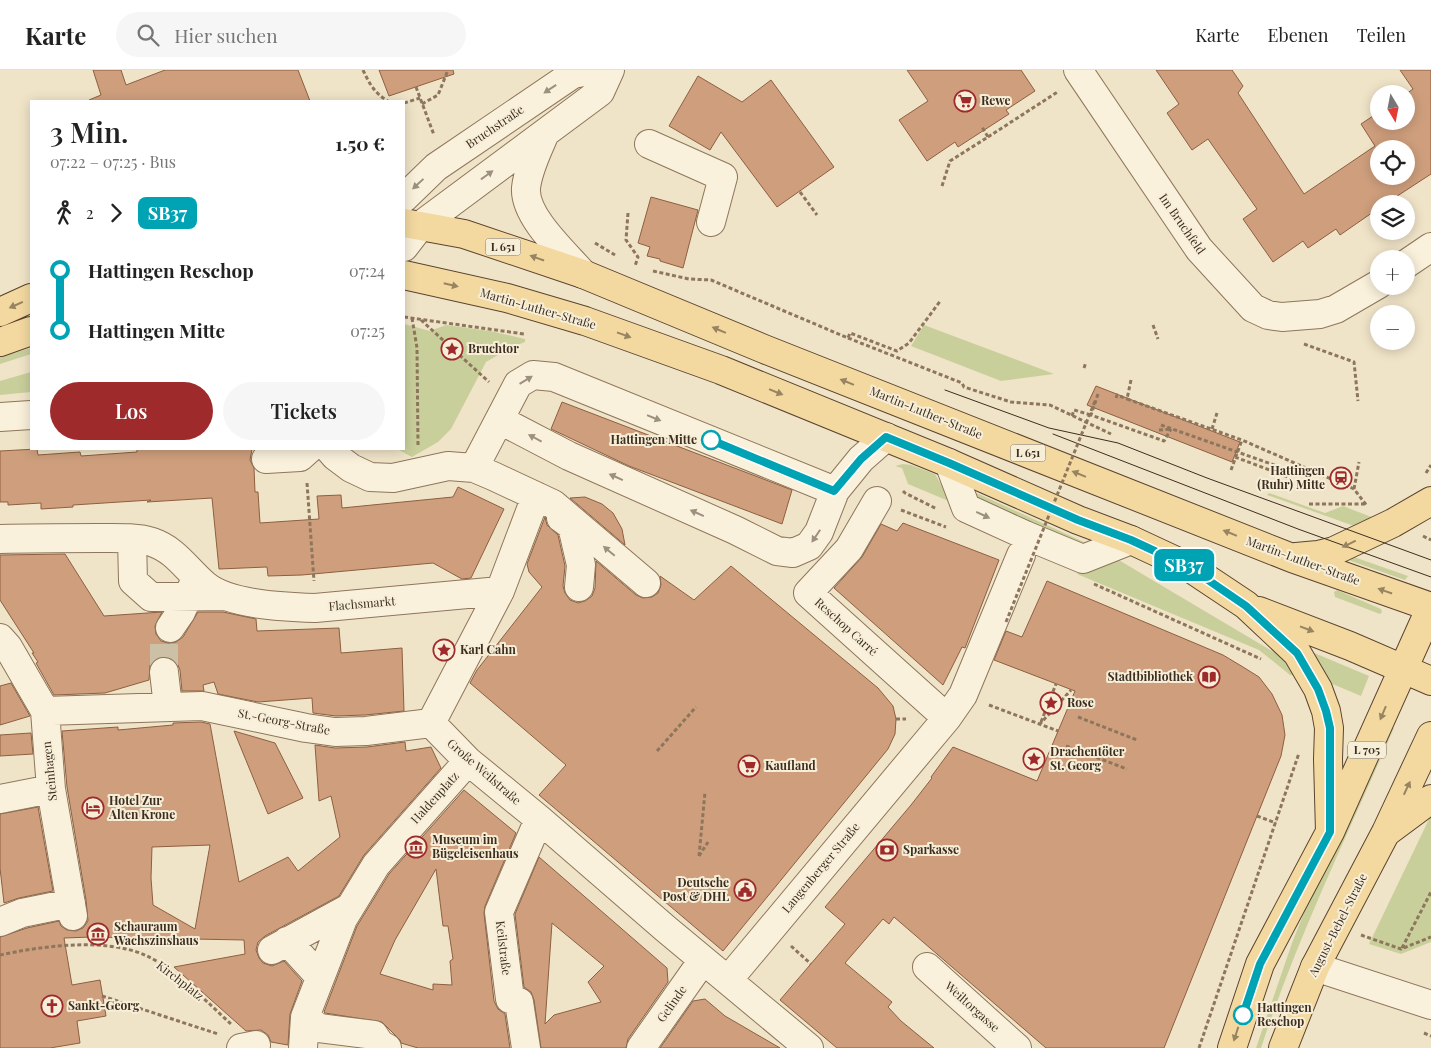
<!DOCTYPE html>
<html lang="de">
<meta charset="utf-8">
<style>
body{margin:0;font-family:"Playfair Display",serif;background:#f6f6f6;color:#222;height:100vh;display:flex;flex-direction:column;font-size:19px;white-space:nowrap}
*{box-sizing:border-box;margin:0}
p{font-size:16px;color:#767676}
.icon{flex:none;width:28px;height:28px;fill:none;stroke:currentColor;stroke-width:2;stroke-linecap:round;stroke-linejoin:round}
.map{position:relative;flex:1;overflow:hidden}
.sheet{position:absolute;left:30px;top:30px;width:375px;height:350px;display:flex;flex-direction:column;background:#fff;border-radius:0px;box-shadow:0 2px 12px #0003}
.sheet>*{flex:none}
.badge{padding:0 10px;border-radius:8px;font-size:18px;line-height:32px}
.needle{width:32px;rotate:170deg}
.buttons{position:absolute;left:1370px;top:15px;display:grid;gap:10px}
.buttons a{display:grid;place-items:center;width:45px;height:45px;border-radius:50%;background:#fff;box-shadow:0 2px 12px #0003;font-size:25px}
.map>.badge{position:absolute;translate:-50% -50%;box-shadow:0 0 0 2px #fff}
.legs{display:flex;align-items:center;gap:8px;height:55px;padding:0 20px;font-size:16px}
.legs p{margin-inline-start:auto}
.head{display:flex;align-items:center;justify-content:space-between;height:85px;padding:0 20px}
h1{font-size:28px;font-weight:600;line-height:38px}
.cta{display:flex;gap:10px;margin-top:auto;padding:10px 20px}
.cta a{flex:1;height:58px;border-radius:30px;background:#9e2a2b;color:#fff;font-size:20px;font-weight:600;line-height:58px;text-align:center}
.cta a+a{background:#f6f6f6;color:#222}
ul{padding:0 20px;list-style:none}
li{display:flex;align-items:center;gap:18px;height:60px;font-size:19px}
li i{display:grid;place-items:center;width:8px;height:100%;margin:0 6px;background:currentColor}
li i::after{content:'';width:12px;height:12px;margin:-6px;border:4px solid;border-radius:50%;background:#fff}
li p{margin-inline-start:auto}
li:first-child i{background:linear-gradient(#0000 50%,currentColor 0)}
li:last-child i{background:linear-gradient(currentColor 50%,#0000 0)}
header{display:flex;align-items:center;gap:30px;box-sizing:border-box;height:70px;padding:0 25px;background:#fff;border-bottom:1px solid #e0e0e0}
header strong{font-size:24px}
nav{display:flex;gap:28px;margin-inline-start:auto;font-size:18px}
.search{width:350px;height:45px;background:#f6f6f6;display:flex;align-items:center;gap:12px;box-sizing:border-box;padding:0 18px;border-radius:28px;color:#767676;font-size:19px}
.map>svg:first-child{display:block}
.green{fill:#c9cf9b}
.building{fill:#cf9f7d;stroke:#8d5f41;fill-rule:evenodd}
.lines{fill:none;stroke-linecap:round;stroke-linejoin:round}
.minor-tunnel{stroke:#ccc0a6;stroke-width:28;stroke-dasharray:28 14;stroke-linecap:butt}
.minor-casing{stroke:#8d765c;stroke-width:30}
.major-casing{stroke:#5b4430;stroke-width:30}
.path{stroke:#8d765c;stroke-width:3;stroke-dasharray:4 2.5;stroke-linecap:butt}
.minor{stroke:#faf1dc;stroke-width:28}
.major{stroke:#f3d9a0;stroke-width:28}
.tram{stroke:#3d2e20;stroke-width:1}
.path-bridge{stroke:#8d765c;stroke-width:3;stroke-dasharray:4 2.5;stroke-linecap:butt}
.oneway{fill:#9c907e}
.oneway2{fill:#988460}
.line-1-casing{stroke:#fff;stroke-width:11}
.line-1{stroke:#00a3b4;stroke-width:8}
.stop-1-dot{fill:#fff;stroke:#00a3b4;stroke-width:2.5}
.labels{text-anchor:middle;stroke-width:4;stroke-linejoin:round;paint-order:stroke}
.shield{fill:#f7eed8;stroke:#756857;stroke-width:1}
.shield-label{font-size:11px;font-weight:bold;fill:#3d2e20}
.poi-label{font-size:12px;font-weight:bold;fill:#3d2e20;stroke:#f7eed8;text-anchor:start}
.street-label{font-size:12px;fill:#3d2e20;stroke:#f7eed8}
.stop-label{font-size:12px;font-weight:bold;fill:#3d2e20;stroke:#f7eed8;text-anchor:end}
</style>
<header>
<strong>Karte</strong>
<div class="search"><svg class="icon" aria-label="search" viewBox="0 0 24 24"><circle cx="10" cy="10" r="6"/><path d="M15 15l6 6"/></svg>Hier suchen</div>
<nav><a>Karte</a><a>Ebenen</a><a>Teilen</a></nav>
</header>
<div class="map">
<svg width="1431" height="978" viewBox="0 0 1431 978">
<rect width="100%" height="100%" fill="#f0e4c8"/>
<!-- green -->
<path class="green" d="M404 254 430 261 446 255 490 261 525 269V272L512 277 486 292 451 359 438 372 412 387 397 379H404Z
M924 255 1041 299 1054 304 1001 311 911 276Z
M31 278V284L0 294V287Z
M31 302V322L0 325V311Z
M903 394 911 395 935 404 951 432 908 414 902 398 895 396Z
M970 420 1097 478 1088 479 975 433Z
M1269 423 1325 443 1343 436 1374 448 1357 457 1267 425Z
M1351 486 1408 506 1405 510 1348 490 1346 489Z
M1117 489 1282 587 1299 606 1290 605 1259 580 1077 504 1083 498Z
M1337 520 1381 539 1382 542 1380 544 1335 527 1334 522Z
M1312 582 1369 606 1361 626 1330 613Z
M1385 654 1394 658C1348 764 1297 868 1261 978H1256L1292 873 1311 825Z
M1431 745V872L1401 884 1369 874Z"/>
<!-- building -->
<path class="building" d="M93 0H121L126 15 165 0H298L310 31H89V30L101 25Z
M379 0H453L454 4 389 26Z
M907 0H1021L1035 21 1006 40 1009 44 958 77 955 72 927 91 899 50 928 31Z
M1156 0H1232L1243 16 1238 23 1304 124 1375 76 1361 54 1379 42V51H1406V24L1413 19 1400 0H1431V104L1385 134H1379V138L1340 165 1336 159 1308 178 1303 171 1273 192 1243 149 1257 139 1208 69 1192 80 1167 43 1179 34ZM1379 79H1406V106H1379Z
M698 6 742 32 771 10 834 97 777 137 721 62 710 80 669 56Z
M651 127 698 140 683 198 660 191V189L647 186 650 177 638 173Z
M1096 316 1240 372 1232 392 1087 335Z
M562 332 792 420 782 454 629 396 551 359Z
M37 379 38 385 80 382 81 386 137 382V379H252L250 390 254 398 255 422H258L260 453 319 449 317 426 341 425 342 438 453 427 458 417 504 439 471 508 462 509 433 493 302 505 268 506 267 497 219 499 212 428 147 432 151 430 73 435V437L41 439V433L8 435V432H0V381Z
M585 427 602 434 613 443 622 459 625 475 570 428Z
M545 447 547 455 558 465 565 496 563 516 565 523 570 530 578 533 585 531 592 526 595 518 596 491 636 525 643 528 652 527 658 523 661 515 660 506 694 530 731 496 878 618 893 636 896 649 895 664 888 679 723 881 539 725 566 695 470 613 477 600 542 517 529 502 527 494Z
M903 453 999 490 965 578 962 577 943 615 834 518 862 487 881 454 897 461Z
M65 484 104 546 162 542 155 556 156 564 161 571 168 573 176 572 183 567 198 542H223L256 549 257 561 339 558 341 583 402 578 404 641 365 645 336 646 313 643 312 628 258 632 218 624 214 612 203 615 204 621H182L180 600 177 593 171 588 163 586 155 589 150 595 149 610 105 623 54 625 36 593 38 592 32 583H34L0 530V485Z
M1047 511 1223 585 1243 597 1259 607 1272 624 1282 645 1285 665 1281 686 1164 978H1046L894 847 889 854 883 849 845 893 892 932 888 937 901 951 934 978H837L780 930 845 854 825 837 911 735 932 708 931 707 953 677 1037 711 1075 621 994 590 1006 561 1022 567Z
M11 613 30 646 0 655V616Z
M201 652 210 654 239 812 288 787 298 801 340 767 331 726 319 731 315 675 335 678 367 677 405 672 406 681 431 677 441 698 364 785 339 826 265 866 258 872 256 880 259 888 263 893 272 896 284 891 302 911 290 944 288 975 271 972 268 965 261 960 246 961 174 897 245 884 244 870 92 867 64 868 72 915 100 910 106 946 77 951 80 973 50 978H0V867L27 858 59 851 61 856 67 860 76 861 83 858 88 851 86 830 67 717 62 661 118 657V660L173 655V653ZM210 775 195 859 153 835 151 808 152 777Z
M234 661 275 673 303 728 268 744Z
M31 663 33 684 0 686V665Z
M464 720 516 763 485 836 484 843 494 931 498 939 505 944 510 978H418L401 973 400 970 382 952 325 943 324 942 357 856 389 804ZM436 799 443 856H448L453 889 450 891 452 915 433 914V920L380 904 395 870Z
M38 737 53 821 19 828 4 833 0 798V744Z
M539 787 667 898 668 912 628 969 626 978H541L534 930 531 922 524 917 515 844ZM552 853 604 896 588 912 601 932 554 945 545 954Z
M705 929 725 946 780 978H660L693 931Z"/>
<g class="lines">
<!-- minor-tunnel -->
<path class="minor-tunnel" d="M164 602V567L170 558"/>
<!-- minor casing -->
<g class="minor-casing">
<path id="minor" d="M1078 0 1199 179 1253 238 1268 245 1282 247 1320 244 1336 239 1379 214
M545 63C538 80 528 99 526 118 524 147 565 183 583 204
M649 74 723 107 711 152
M404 128 436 97 573 4 594 0
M404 177 421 155 600 22 610 0
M1406 194 1431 177
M0 347 31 345
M500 350 569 386 735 460 777 481 793 483 809 476 819 462 835 421 861 389 886 367
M329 379 335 386 351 398 370 407 393 408 448 396 474 398 493 406 553 434 646 513
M266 389 300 387 309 379
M949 393 966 438 1025 465 1083 489 1131 470
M474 398 518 314 533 305 554 307 835 421
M877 431 849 479 808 523 947 648
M561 448 572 456 581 495 579 517
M0 469C33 468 66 468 99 468 114 468 138 467 152 472 176 480 187 500 205 515 229 535 285 537 315 538L500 521
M132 469 133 511 151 527 225 526
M170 558 181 542 194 513
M0 568 8 577 45 641 51 719 73 846
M164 602 168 637
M45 641 202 636 306 658 335 662 366 661 431 653
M431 653 468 691 539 749 666 859 809 978
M431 653 500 521 536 426
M0 729 51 719
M0 852 22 843 71 833
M287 871 320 907
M272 880 349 838
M927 897 1017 978
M1315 897 1431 935
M728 910 947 648 963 625 1021 485
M305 947 319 958 374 965 380 974 387 978
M241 978 256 975
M303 978 305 947 343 849 376 795 468 691
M526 978 519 932 510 929 499 842 539 749
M641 978 703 890"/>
</g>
<!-- major casing -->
<g class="major-casing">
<path id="major" d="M404 153 464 164 583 204 764 279 1292 488 1431 537
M404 205 507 228 585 251 721 300 949 393 1078 450 1131 470 1189 497 1246 535 1297 583 1318 619 1326 641 1329 658 1328 689 1330 762
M0 242 31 228
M0 272 31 261
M1296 487 1318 485 1334 481 1393 453 1431 431
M1259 541 1350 576 1431 611
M1388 761 1431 729
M1232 978 1260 894 1330 762 1431 537
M1283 978 1315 897 1386 762 1431 666"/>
</g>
<!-- path -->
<path class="path" d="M363 0C369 13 375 24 388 31
M416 17 434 65
M404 33 420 28
M422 34 438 25 448 0
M988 67 1059 21
M942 116 950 91 988 67 982 57
M800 122 817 145
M628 143 626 170 638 187 635 196
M595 173 615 185
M653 201 689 209 711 210 848 268 850 263 897 281 909 273 941 230
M404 247 524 264
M412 248 417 278 418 375
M421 250 489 312
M1153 255 1158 269
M848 268 962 313 964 317 1011 332 1050 335 1111 364
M1304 274 1354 292 1358 331
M1084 298 1086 292
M1131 310 1127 329 1242 370 1354 419 1367 436
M1098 324 1091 345 1164 371 1171 359
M1116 328 1117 325 1127 329
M1072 346 1074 340 1091 345
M1161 355 1294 402
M1212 359 1217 343
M1159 360 1171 359
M1235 387 1291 408
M1231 400 1242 370
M1426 403 1431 395
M307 413 314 511
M1354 419 1359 392
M903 421 905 423 937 439
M1309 434H1365
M901 440 946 457
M1423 466 1431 470
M1094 514 1261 589
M989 635 1058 661
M1078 647 1137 670
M896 649H906
M1041 652 1056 614
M1039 655 1071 620
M1066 676 1127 699
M657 681 696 637
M1257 746 1276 753
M699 786 705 722
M699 786 708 772
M1361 865 1401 879 1431 867
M791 876 811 894
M1402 878 1431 822
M0 885C42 876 107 867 147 886 175 899 208 933 231 954
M102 926 218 964
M1424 963 1431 966
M1199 978 1299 683"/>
<!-- minor -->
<use href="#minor" class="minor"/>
<!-- major -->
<use href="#major" class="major"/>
<!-- tram -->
<path class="tram" d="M945 320 1049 358 1118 373 1207 408 1431 490
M1053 364 1298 459 1431 507"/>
<!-- path-bridge -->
<path class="path-bridge" d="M1006 552 1095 331"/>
</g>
<!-- one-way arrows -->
<defs><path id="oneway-solid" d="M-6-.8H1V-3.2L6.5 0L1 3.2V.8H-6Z" transform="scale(1.25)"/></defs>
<g class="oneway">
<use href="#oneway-solid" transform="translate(550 19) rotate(146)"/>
<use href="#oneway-solid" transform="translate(487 105) rotate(-36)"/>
<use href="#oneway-solid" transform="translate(418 114) rotate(137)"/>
<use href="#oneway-solid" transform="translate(526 310) rotate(-31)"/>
<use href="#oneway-solid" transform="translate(654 348) rotate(22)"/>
<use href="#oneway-solid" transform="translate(535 368) rotate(-152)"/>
<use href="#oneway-solid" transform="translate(616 407) rotate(-156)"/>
<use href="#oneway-solid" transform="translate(697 443) rotate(-156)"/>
<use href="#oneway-solid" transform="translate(983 445) rotate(25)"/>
<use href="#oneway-solid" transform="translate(816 466) rotate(124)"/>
<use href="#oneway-solid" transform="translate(609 481) rotate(-140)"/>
</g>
<g class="oneway2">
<use href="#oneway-solid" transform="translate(537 188) rotate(-161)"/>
<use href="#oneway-solid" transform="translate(451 215) rotate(13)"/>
<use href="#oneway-solid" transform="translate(16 235) rotate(156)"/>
<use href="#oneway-solid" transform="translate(719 260) rotate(-157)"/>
<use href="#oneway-solid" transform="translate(624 265) rotate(20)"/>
<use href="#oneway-solid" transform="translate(847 312) rotate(-158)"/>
<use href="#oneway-solid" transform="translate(776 322) rotate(22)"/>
<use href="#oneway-solid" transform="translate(1079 404) rotate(-158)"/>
<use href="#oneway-solid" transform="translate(1230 463) rotate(-158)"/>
<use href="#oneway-solid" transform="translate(1349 474) rotate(154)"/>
<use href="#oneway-solid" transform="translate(1385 521) rotate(-161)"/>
<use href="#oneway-solid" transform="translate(1307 559) rotate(21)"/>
<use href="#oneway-solid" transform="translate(1383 643) rotate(113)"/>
<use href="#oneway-solid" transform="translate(1407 718) rotate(-65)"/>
<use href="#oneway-solid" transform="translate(1236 964) rotate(108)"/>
</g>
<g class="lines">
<!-- line-1 casing -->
<g class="line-1-casing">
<path id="line-1" d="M711 370 834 421 861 389 886 367 949 393 1078 450 1131 470 1189 497 1246 536 1297 583 1300 588 1318 619 1326 641 1330 658V762L1260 894 1243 945"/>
</g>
<!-- line-1 -->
<use href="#line-1" class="line-1"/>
</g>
<!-- icons -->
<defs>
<g id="supermarket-ring" transform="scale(1.125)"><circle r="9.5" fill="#f7eed8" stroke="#9e2a2b" stroke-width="1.5"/><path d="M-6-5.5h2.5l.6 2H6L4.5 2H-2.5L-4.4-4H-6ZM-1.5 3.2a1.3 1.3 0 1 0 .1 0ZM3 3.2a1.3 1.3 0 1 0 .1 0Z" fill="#9e2a2b"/></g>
<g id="sight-ring" transform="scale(1.125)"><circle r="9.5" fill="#f7eed8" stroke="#9e2a2b" stroke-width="1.5"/><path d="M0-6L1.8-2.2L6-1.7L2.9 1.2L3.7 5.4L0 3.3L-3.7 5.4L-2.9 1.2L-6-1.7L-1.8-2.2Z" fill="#9e2a2b"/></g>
<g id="station-ring" transform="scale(1.125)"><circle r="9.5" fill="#f7eed8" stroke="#9e2a2b" stroke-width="1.5"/><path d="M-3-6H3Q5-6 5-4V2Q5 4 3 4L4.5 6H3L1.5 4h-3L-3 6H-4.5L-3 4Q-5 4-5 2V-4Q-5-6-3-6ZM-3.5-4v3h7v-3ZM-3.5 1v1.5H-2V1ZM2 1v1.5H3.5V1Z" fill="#9e2a2b"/></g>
<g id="library-ring" transform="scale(1.125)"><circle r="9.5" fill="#f7eed8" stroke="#9e2a2b" stroke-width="1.5"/><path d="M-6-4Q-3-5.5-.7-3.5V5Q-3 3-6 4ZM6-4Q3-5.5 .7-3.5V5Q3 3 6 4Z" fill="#9e2a2b"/></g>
<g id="hotel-ring" transform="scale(1.125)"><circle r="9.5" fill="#f7eed8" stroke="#9e2a2b" stroke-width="1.5"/><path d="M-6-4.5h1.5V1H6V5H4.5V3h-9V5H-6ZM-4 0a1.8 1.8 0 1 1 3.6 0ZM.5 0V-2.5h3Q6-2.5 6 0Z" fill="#9e2a2b"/></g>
<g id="museum-ring" transform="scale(1.125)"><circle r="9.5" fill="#f7eed8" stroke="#9e2a2b" stroke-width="1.5"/><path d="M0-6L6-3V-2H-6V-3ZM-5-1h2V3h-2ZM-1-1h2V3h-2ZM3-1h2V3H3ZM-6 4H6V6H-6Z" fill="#9e2a2b"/></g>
<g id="bank-ring" transform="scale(1.125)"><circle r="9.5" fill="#f7eed8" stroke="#9e2a2b" stroke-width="1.5"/><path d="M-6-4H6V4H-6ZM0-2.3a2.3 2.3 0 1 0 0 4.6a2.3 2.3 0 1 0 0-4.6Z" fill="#9e2a2b"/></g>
<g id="civic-ring" transform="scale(1.125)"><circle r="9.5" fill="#f7eed8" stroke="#9e2a2b" stroke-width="1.5"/><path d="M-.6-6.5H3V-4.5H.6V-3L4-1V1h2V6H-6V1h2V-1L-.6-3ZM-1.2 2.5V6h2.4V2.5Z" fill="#9e2a2b"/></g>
<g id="church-ring" transform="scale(1.125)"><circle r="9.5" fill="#f7eed8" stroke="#9e2a2b" stroke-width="1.5"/><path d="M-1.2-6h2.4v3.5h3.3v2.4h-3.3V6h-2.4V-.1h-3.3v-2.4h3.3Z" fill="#9e2a2b"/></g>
</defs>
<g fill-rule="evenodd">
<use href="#supermarket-ring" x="965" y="31"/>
<use href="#sight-ring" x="452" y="279"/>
<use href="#station-ring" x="1341" y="408"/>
<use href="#sight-ring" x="444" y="580"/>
<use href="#library-ring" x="1209" y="607"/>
<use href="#sight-ring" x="1051" y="633"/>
<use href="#sight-ring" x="1034" y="689"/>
<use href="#supermarket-ring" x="749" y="696"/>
<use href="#hotel-ring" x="93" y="738"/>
<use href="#museum-ring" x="416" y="777"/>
<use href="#bank-ring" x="887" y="780"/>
<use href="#civic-ring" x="745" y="820"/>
<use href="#museum-ring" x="98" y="864"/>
<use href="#church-ring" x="52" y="936"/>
</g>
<!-- markers -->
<g class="stop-1-dot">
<circle cx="711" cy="370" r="9"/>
<circle cx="1243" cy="945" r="9"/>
</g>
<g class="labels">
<!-- shield labels -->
<g class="shield">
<rect x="485.5" y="168.5" width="35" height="17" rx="4"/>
<rect x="1010.5" y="374.5" width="35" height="17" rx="4"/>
<rect x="1348" y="671.5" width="38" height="17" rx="4"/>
</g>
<g class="shield-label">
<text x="503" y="181">L 651</text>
<text x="1028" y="387">L 651</text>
<text x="1367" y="684">L 705</text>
</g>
<!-- poi labels -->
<g class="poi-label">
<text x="981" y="35">Rewe</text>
<text x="468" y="283">Bruchtor</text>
<text x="1325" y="405" text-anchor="end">Hattingen<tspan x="1325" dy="14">(Ruhr) Mitte</tspan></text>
<text x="460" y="584">Karl Cahn</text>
<text x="1193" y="611" text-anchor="end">Stadtbibliothek</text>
<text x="1067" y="637">Rose</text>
<text x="1050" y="686">Drachentöter<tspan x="1050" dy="14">St. Georg</tspan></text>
<text x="765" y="700">Kaufland</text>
<text x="109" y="735">Hotel Zur<tspan x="109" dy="14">Alten Krone</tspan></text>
<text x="432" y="774">Museum im<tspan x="432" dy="14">Bügeleisenhaus</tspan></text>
<text x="903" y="784">Sparkasse</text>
<text x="729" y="817" text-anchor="end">Deutsche<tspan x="729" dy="14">Post &amp; DHL</tspan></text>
<text x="114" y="861">Schauraum<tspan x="114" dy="14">Wachszinshaus</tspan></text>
<text x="68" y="940">Sankt-Georg</text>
</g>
<!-- street labels -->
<g class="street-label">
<text transform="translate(495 57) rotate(-34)" y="4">Bruchstraße</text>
<text transform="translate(1182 154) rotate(55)" y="4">Im Bruchfeld</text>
<text transform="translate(538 239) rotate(16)" y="4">Martin-Luther-Straße</text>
<text transform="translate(926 343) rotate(22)" y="4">Martin-Luther-Straße</text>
<text transform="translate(1303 491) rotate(20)" y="4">Martin-Luther-Straße</text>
<text transform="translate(362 534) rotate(-5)" y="4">Flachsmarkt</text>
<text transform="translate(846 557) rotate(42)" y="4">Reschop Carré</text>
<text transform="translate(284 652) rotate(11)" y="4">St.-Georg-Straße</text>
<text transform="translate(50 701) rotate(-96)" y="4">Steinhagen</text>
<text transform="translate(484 702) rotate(41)" y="4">Große Weilstraße</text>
<text transform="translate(435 728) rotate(-48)" y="4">Haldenplatz</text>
<text transform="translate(821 798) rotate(-50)" y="4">Langenberger Straße</text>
<text transform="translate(1338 855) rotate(-63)" y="4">August-Bebel-Straße</text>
<text transform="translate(503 878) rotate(83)" y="4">Keilstraße</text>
<text transform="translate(180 911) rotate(38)" y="4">Kirchplatz</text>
<text transform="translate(672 934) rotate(-55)" y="4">Gelinde</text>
<text transform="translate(972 937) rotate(42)" y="4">Weiltorgasse</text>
</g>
<!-- stop labels -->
<g class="stop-label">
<text x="697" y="374">Hattingen Mitte</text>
<text x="1257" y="942" text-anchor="start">Hattingen<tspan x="1257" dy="14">Reschop</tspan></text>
</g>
</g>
</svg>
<div class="buttons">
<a><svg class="needle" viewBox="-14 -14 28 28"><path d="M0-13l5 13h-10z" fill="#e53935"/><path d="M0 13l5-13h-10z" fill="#767676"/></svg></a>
<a><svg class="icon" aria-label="locate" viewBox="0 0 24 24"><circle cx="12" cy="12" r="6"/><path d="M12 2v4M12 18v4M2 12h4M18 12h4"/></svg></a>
<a><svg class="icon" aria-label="layers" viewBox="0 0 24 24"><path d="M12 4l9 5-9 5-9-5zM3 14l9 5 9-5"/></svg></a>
<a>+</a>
<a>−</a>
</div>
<b class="badge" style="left:1184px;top:495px;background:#00a3b4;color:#fff">SB37</b>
<section class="sheet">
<div class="head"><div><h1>3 Min.</h1><p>07:22 – 07:25 · Bus</p></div><b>1.50 €</b></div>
<div class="legs"><svg class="icon" aria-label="walk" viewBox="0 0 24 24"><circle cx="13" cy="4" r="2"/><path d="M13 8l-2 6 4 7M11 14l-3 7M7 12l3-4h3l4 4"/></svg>2<svg class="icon" aria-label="forward" viewBox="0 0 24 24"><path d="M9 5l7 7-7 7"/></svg><b class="badge" style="background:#00a3b4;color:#fff">SB37</b></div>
<ul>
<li><i style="color:#00a3b4"></i><b>Hattingen Reschop</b><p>07:24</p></li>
<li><i style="color:#00a3b4"></i><b>Hattingen Mitte</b><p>07:25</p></li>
</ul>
<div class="cta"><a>Los</a><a>Tickets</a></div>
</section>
</div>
